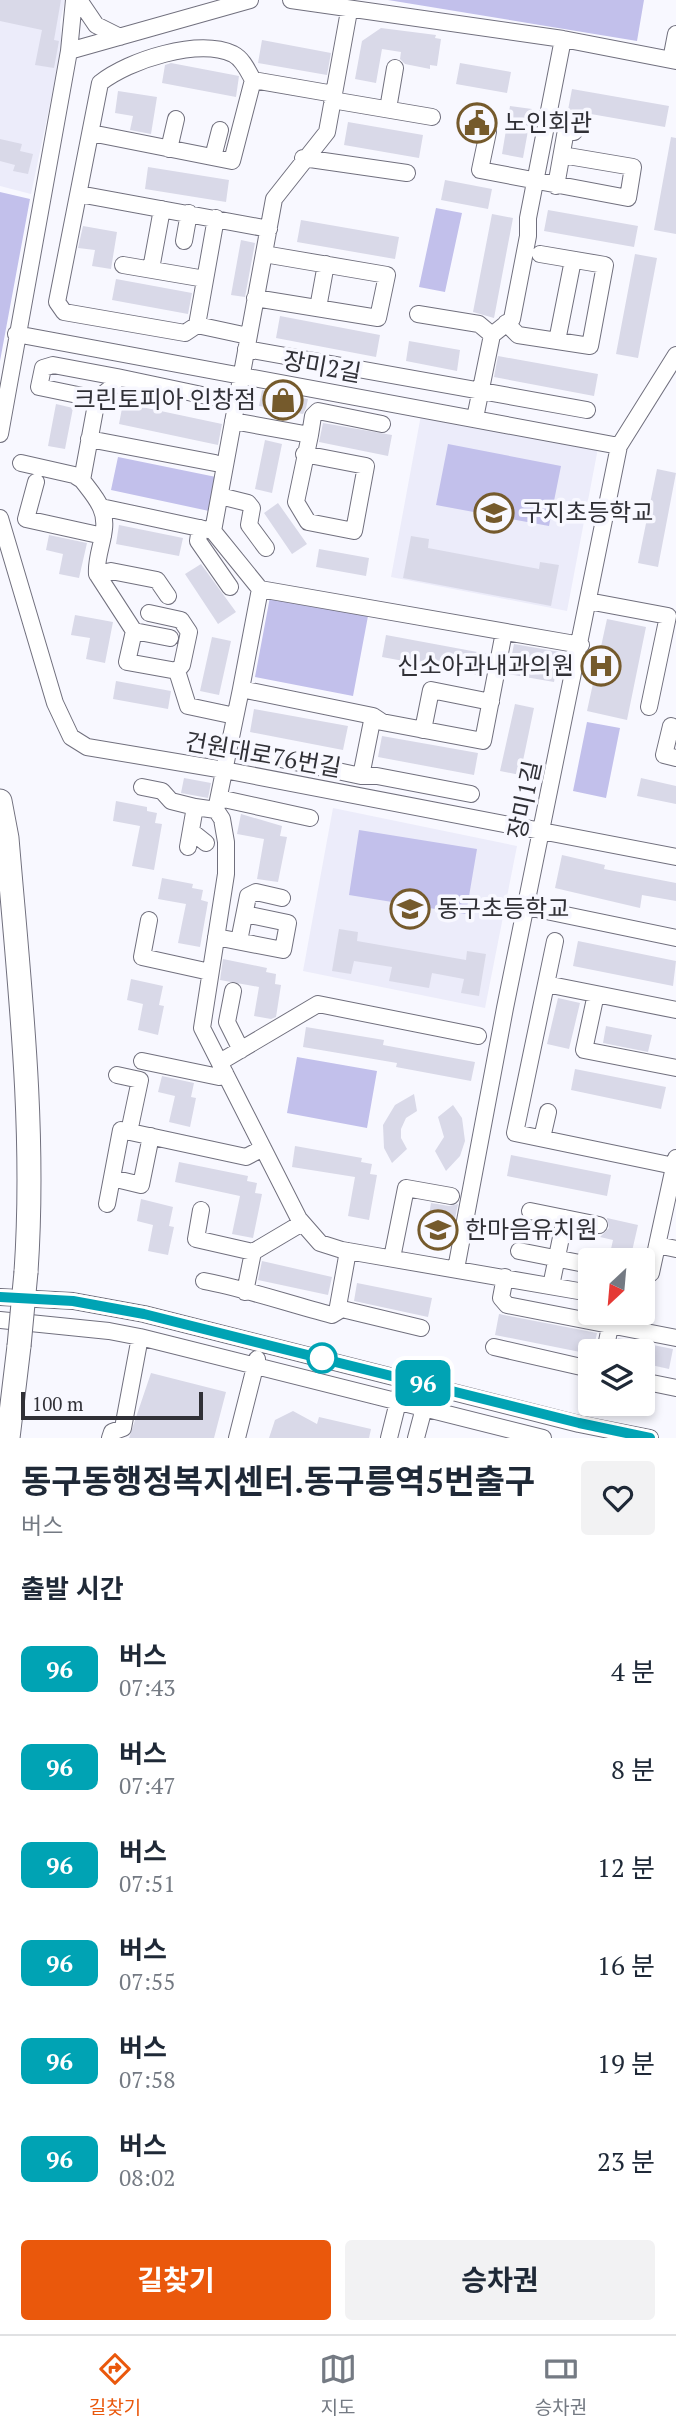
<!DOCTYPE html>
<html lang="ko">
<meta charset="utf-8">
<style>
body{margin:0;font-family:"PT Serif","Noto Sans KR",serif;background:#f2f2f3;color:#1f2937;height:100vh;display:flex;flex-direction:column;font-size:26px;white-space:nowrap}
*{box-sizing:border-box;margin:0}
p{font-size:23px;color:#747a83}
.icon{flex:none;width:38px;height:38px;fill:none;stroke:currentColor;stroke-width:2;stroke-linecap:round;stroke-linejoin:round}
.map{position:relative;height:1438px;overflow:hidden}
.side{display:flex;flex-direction:column;background:#fff;flex:1}
.side>*{flex:none}
.badge{padding:0 14px;border-radius:10px;font-size:24px;line-height:46px}
.needle{width:46px;rotate:206deg}
.controls{position:absolute;left:578px;top:1248px;display:grid;gap:14px}
.controls a{display:grid;place-items:center;width:77px;height:77px;border-radius:7px;background:#fff;box-shadow:0 4px 10px #0003;font-size:35px}
.scale{position:absolute;left:21px;bottom:18px;width:182px;box-sizing:border-box;padding-left:7px;border:4px solid #303036;border-top:0;font-size:19px;line-height:24px;white-space:nowrap;color:#303036;-webkit-text-stroke:5px #f8f8ff;paint-order:stroke}
.map>.badge{position:absolute;translate:-50% -50%;box-shadow:0 0 0 4px #fff}
h2{padding:0 21px;font-size:26px;line-height:63px}
.round{display:grid;place-items:center;flex:none;width:74px;height:74px;border-radius:7px;background:#f2f2f3}
.headline{display:flex;align-items:center;justify-content:space-between;height:119px;padding:0 21px}
h1{font-size:33px;font-weight:700;line-height:52px}
.cta{display:flex;gap:14px;margin-top:auto;padding:14px 21px}
.cta a{flex:1;height:80px;border-radius:7px;background:#ea580c;color:#fff;font-size:28px;font-weight:700;line-height:80px;text-align:center}
.cta a+a{background:#f2f2f3;color:#1f2937}
ul{padding:0;list-style:none}
li{display:flex;align-items:center;gap:21px;height:98px;padding:0 21px}
li div{flex:1}
li b{display:block;font-size:26px}
li em{font-style:normal}
li .badge{min-width:77px;font-weight:700;text-align:center}
.tabs{display:flex;justify-content:space-around;align-items:center;height:98px;border-top:2px solid #e0e1e3;background:#fff;font-size:19px;color:#747a83}
.tabs a{display:grid;justify-items:center;gap:4px}
.tabs .current{color:#ea580c}
.map>svg:first-child{display:block}
.built{fill:#ececfa}
.green{fill:#c2c0eb}
.building{fill:#d9d9e8}
.lines{fill:none;stroke-linecap:round;stroke-linejoin:round}
.minor-casing{stroke:#71707e;stroke-width:18}
.highway-casing{stroke:#71707e;stroke-width:25}
.minor{stroke:#fff;stroke-width:16}
.highway{stroke:#fff;stroke-width:23}
.highway-bridge-casing{stroke:#71707e;stroke-width:25;stroke-linecap:butt}
.highway-bridge{stroke:#fff;stroke-width:23}
.line-casing{stroke:#fff;stroke-width:16}
.line{stroke:#00a3b4;stroke-width:10}
.stop-dot{fill:#fff;stroke:#00a3b4;stroke-width:3.5}
.labels{text-anchor:middle;stroke-width:7;stroke-linejoin:round;paint-order:stroke}
.poi-label{font-size:24px;fill:#303036;stroke:#f8f8ff;text-anchor:start}
.street-label{font-size:24px;fill:#303036;stroke:#f8f8ff}
</style>
<div class="map">
<svg width="676" height="1438" viewBox="0 0 676 1438">
<rect width="100%" height="100%" fill="#f8f8ff"/>
<!-- built -->
<path class="built" d="M0 0H65L60 22 62 47 31 194 0 186Z
M421 415 598 448 567 611 391 577Z
M333 808 517 846 485 1008 303 971Z"/>
<!-- green -->
<path class="green" d="M388 0H644L637 41Z
M0 192 30 199 0 361Z
M436 208 462 213 445 292 419 287Z
M448 444 561 466 549 526 436 505Z
M118 457 216 477 209 511 111 490Z
M270 597 368 616 353 696 255 677Z
M587 722 620 728 606 798 573 791Z
M359 830 477 849 466 914 349 895Z
M297 1057 377 1071 367 1128 287 1113Z"/>
<!-- building -->
<path class="building" d="M0 0H61L54 40 59 41 54 68 35 65 42 30 0 21Z
M381 28 436 35 435 38 441 39 437 66 430 65V69L405 64 400 59 401 52 382 49 376 83 355 79 362 41Z
M262 40 331 53 327 75 258 63Z
M171 63 239 76 236 97 162 83 165 65Z
M460 63 511 72 507 93 456 84Z
M572 89 669 106 665 127 568 110Z
M118 91 157 97 151 134 130 130 133 116 115 113Z
M510 106 532 109 523 158 502 154Z
M348 122 423 135 419 158 344 145Z
M671 137 676 138V234L654 230Z
M0 139 22 144 20 151 33 154 28 174 13 171 15 165 0 161Z
M148 167 229 180 226 202 145 189Z
M445 180 492 189 488 209 441 200Z
M548 210 638 226 634 247 544 231Z
M492 214 513 218 494 318 473 312Z
M301 220 399 237 395 259 297 242Z
M83 226 117 232 111 269 92 266 95 250 78 248Z
M241 240 255 243 245 297 231 295Z
M635 254 657 258 638 358 616 354Z
M116 279 192 293 188 314 112 300Z
M280 316 380 335 376 357 276 338Z
M409 341 460 350 457 371 406 361Z
M498 356 598 374 594 396 494 377Z
M262 390 308 399 306 408 303 414 259 406Z
M123 403 222 424 218 445 119 424Z
M56 404 73 408 65 449 48 446Z
M323 423 392 435 388 456 319 442Z
M265 440 282 444 272 493 255 489Z
M657 469 676 473 658 567 638 563Z
M278 503 307 544 292 554 264 513Z
M119 525 183 538 179 556 116 544Z
M49 535 87 543 79 578 59 574 63 554 46 550Z
M411 536 429 539 428 548 539 569 540 562 559 565 551 606 403 578Z
M319 549 369 558 366 576 316 567Z
M201 564 236 612 218 624 185 574Z
M75 615 113 622 105 663 86 659 90 638 71 635Z
M607 619 646 627 627 720 587 711Z
M386 635 488 654 484 676 382 657Z
M212 637 231 641 219 695 200 691Z
M514 644 560 652 554 682 508 674Z
M116 681 171 691 168 709 113 699Z
M515 704 534 708 520 775 500 771Z
M254 709 348 726 343 750 250 732Z
M382 736 478 753 474 775 378 757Z
M184 778 211 783 208 798 181 793Z
M641 778 676 786V804L637 796Z
M116 801 147 807V811L157 813 155 823 162 824 154 870 132 866 140 826 113 821Z
M241 814 282 826 280 836 287 837 278 882 257 879 264 839 237 834Z
M562 855 605 865 604 869 676 883V901L642 895 640 908 555 888Z
M162 878 193 884 192 888 203 890 201 900 208 902 200 947 178 943 186 904 158 899Z
M339 929 358 932 357 941 466 960 467 951 486 954 479 996 461 993 464 979 432 973 429 988 389 981 392 967 354 961 351 974 332 971Z
M578 941 676 961 673 986 573 966Z
M223 959 267 968 266 972 276 974 275 984 281 985 276 1017 271 1019 254 1016 259 987 220 980Z
M131 979 163 986 159 1005 164 1006 158 1035 138 1030 143 1004 127 1000Z
M558 998 580 1003 569 1049 547 1044Z
M606 1026 652 1035 648 1052 603 1043Z
M306 1027 384 1040 383 1045 475 1062 471 1081 396 1067 397 1063 303 1047Z
M575 1069 666 1087 661 1109 571 1090Z
M162 1076 194 1083 191 1097 196 1098 190 1127 169 1122 175 1096 158 1092Z
M414 1094 417 1111 406 1118 401 1129V1138L407 1149 392 1163 384 1148 383 1125 395 1105Z
M453 1105 462 1118 465 1141 460 1156 446 1171 435 1151 444 1137 438 1117Z
M295 1146 362 1158 361 1162 372 1164 370 1174 377 1175 369 1220 348 1216 355 1177 292 1167Z
M511 1155 611 1175 607 1196 507 1176Z
M179 1162 248 1176 247 1181 257 1183 255 1193 262 1194 253 1238 232 1234 240 1196 175 1182Z
M141 1199 173 1207 169 1226 174 1227 168 1255 148 1251 153 1225 137 1221Z
M431 1203 449 1206 458 1204 450 1242 441 1247 424 1245Z
M607 1218 638 1225 630 1260 609 1258 613 1240 600 1237 609 1228Z
M262 1261 332 1277 328 1295 258 1280Z
M357 1283 432 1298 428 1317 354 1301Z
M499 1314 597 1333 593 1351 590 1354 495 1335Z
M618 1338 673 1349 669 1369 642 1363V1351H616Z
M151 1373 226 1392 214 1438H129Z
M293 1411 317 1424 319 1417 371 1429 369 1438H269L275 1420Z"/>
<g class="lines">
<!-- minor casing -->
<g class="minor-casing">
<path id="minor" d="M79 0 96 25 120 37
M291 0 563 39 676 61
M349 11 327 132 274 199 213 531 260 589 581 645
M69 51 74 0
M671 60 676 34
M332 100 432 117
M388 109 395 68
M488 132 480 170 628 198 633 167 562 155
M91 133 232 161 253 80
M169 149 176 119
M213 157 220 130
M303 158 407 173
M556 186 566 130 574 132
M79 194 269 229
M184 241 189 213
M123 265 205 279
M151 269 162 209
M255 298 378 318 387 275 264 254
M318 308 326 264
M418 314 479 324 492 335
M506 323 518 335 590 346 605 265 540 254
M197 325 216 218
M16 334 619 446
M248 336 197 325 185 333 64 312 57 302 100 83C129 60 198 38 233 54 243 59 248 71 253 80L334 94
M557 341 573 260
M246 349 587 410
M97 399 39 387 43 368 53 365 117 377
M235 402 117 377 112 387 97 399 82 480C88 488 97 498 101 508 111 529 95 552 97 574L134 631 127 662 177 671 188 706 235 716
M475 418 492 335 512 319 528 236V218L563 39
M233 421 310 435 296 502 308 522 354 531 366 466 304 454
M0 434 69 51 250 0
M310 435 313 416 318 411 382 424
M89 439 215 463
M21 463 74 475 82 480
M36 482 26 519 103 536
M220 496 248 503 252 508 249 525 266 548
M101 507 213 531
M0 518 55 703 71 737 87 747 224 770 676 857
M200 528 198 541 230 587
M97 574 111 571 157 580 168 596
M588 601 668 616 649 707
M149 613 181 620 189 632 182 665 177 671
M134 631 170 638
M504 632 483 741 382 722 373 716 241 689 216 810 222 819 226 842V874L202 1028 299 1219 320 1243 342 1250 590 1293
M241 689 260 589
M676 728 671 726 664 755 676 758
M423 730 431 690 491 702
M248 752 361 776 373 716
M361 776H377L471 794
M142 787 162 791 171 801 195 807
M219 798 310 818
M191 831 206 843
M188 847 195 807 216 810
M527 907 676 938
M149 920 142 957 210 972
M216 937 283 950 288 923 245 914
M239 941 248 896 256 892 282 898
M555 941 515 1133 674 1166
M546 984 676 1010
M233 991 227 1022 241 1050
M596 994 584 1050 676 1068
M142 1061 219 1077 225 1073
M220 1062 318 1004 478 1036
M117 1075 140 1080 129 1132
M542 1138 548 1112
M112 1178 141 1185 151 1136
M107 1204 121 1130 246 1157 263 1148
M201 1210 196 1239 253 1252 302 1223
M530 1211 599 1225
M657 1245 676 1249
M519 1251 590 1265
M392 1258 406 1188 451 1196
M456 1269 505 1008 619 446 676 355
M505 1277 501 1298 507 1305 676 1338
M642 1279 651 1273 676 1158
M204 1281C247 1289 289 1304 332 1315L342 1309 421 1328
M551 1286 565 1218
M245 1292 253 1252
M0 1297 73 1301 144 1314 579 1424 650 1438
M337 1312 348 1251
M0 1320 109 1331 140 1337 543 1438
M494 1347 590 1369
M605 1351 613 1312
M642 1381 676 1388
M110 1438 112 1432 123 1428 140 1337
M237 1438 257 1359
M389 1438 404 1378
M416 1438 424 1408"/>
</g>
<!-- highway casing -->
<g class="highway-casing">
<path id="highway" d="M0 801 7 838C19 982 36 1127 26 1272
M8 1438 19 1346"/>
</g>
<!-- minor -->
<use href="#minor" class="minor"/>
<!-- highway -->
<use href="#highway" class="highway"/>
<!-- highway-bridge casing -->
<g class="highway-bridge-casing">
<path id="highway-bridge" d="M19 1346 26 1272"/>
</g>
<!-- highway-bridge -->
<use href="#highway-bridge" class="highway-bridge"/>
</g>
<g class="lines">
<!-- line casing -->
<g class="line-casing">
<path id="line" d="M0 1297 73 1301 144 1314 579 1423 650 1438"/>
</g>
<!-- line -->
<use href="#line" class="line"/>
</g>
<!-- icons -->
<defs>
<g id="civic-ring" transform="scale(2.0125)"><circle r="9.5" fill="#f8f8ff" stroke="#755a2c" stroke-width="1.5"/><path d="M-.6-6.5H3V-4.5H.6V-3L4-1V1h2V6H-6V1h2V-1L-.6-3ZM-1.2 2.5V6h2.4V2.5Z" fill="#755a2c"/></g>
<g id="shop-ring" transform="scale(2.0125)"><circle r="9.5" fill="#f8f8ff" stroke="#755a2c" stroke-width="1.5"/><path d="M-5-2.5h2.3a2.7 3.5 0 0 1 5.4 0H5L5.5 6h-11ZM-1.5-2.5h3a1.5 2.3 0 0 0-3 0Z" fill="#755a2c"/></g>
<g id="school-ring" transform="scale(2.0125)"><circle r="9.5" fill="#f8f8ff" stroke="#755a2c" stroke-width="1.5"/><path d="M0-5L7-2L0 1L-7-2ZM-4 1L0 2.5L4 1V4Q0 6-4 4Z" fill="#755a2c"/></g>
<g id="hospital-ring" transform="scale(2.0125)"><circle r="9.5" fill="#f8f8ff" stroke="#755a2c" stroke-width="1.5"/><path d="M-5-5h3v3.5h4V-5h3V5h-3V1.5h-4V5h-3Z" fill="#755a2c"/></g>
</defs>
<g fill-rule="evenodd">
<use href="#civic-ring" x="477" y="123"/>
<use href="#shop-ring" x="283" y="400"/>
<use href="#school-ring" x="494" y="513"/>
<use href="#hospital-ring" x="601" y="666"/>
<use href="#school-ring" x="410" y="909"/>
<use href="#school-ring" x="438" y="1230"/>
</g>
<!-- markers -->
<circle class="stop-dot" cx="322" cy="1358" r="14"/>
<g class="labels">
<!-- poi labels -->
<g class="poi-label">
<text x="504" y="131">노인회관</text>
<text x="256" y="408" text-anchor="end">크린토피아 인창점</text>
<text x="521" y="521">구지초등학교</text>
<text x="574" y="674" text-anchor="end">신소아과내과의원</text>
<text x="437" y="917">동구초등학교</text>
<text x="465" y="1238">한마음유치원</text>
</g>
<!-- street labels -->
<g class="street-label">
<text transform="translate(322 367) rotate(10)" y="8">장미2길</text>
<text transform="translate(263 755) rotate(10)" y="8">건원대로76번길</text>
<text transform="translate(525 800) rotate(-78)" y="8">장미1길</text>
</g>
</g>
</svg>
<div class="controls">
<a><svg class="needle" viewBox="-14 -14 28 28"><path d="M0-13l5 13h-10z" fill="#e53935"/><path d="M0 13l5-13h-10z" fill="#747a83"/></svg></a>
<a><svg class="icon" aria-label="layers" viewBox="0 0 24 24"><path d="M12 4l9 5-9 5-9-5zM3 14l9 5 9-5"/></svg></a>
</div>
<div class="scale">100 m</div>
<b class="badge" style="left:423px;top:1383px;background:#00a3b4;color:#fff">96</b>
</div>
<section class="side">
<div class="headline"><div><h1>동구동행정복지센터.동구릉역5번출구</h1><p>버스</p></div><a class="round"><svg class="icon" aria-label="heart" viewBox="0 0 24 24"><path d="M12 20l-8-8c-3-5 5-10 8-4 3-6 11-1 8 4z"/></svg></a></div>
<h2>출발 시간</h2>
<ul>
<li><span class="badge" style="background:#00a3b4;color:#fff">96</span><div><b>버스</b><p>07:43</p></div><em>4 분</em></li>
<li><span class="badge" style="background:#00a3b4;color:#fff">96</span><div><b>버스</b><p>07:47</p></div><em>8 분</em></li>
<li><span class="badge" style="background:#00a3b4;color:#fff">96</span><div><b>버스</b><p>07:51</p></div><em>12 분</em></li>
<li><span class="badge" style="background:#00a3b4;color:#fff">96</span><div><b>버스</b><p>07:55</p></div><em>16 분</em></li>
<li><span class="badge" style="background:#00a3b4;color:#fff">96</span><div><b>버스</b><p>07:58</p></div><em>19 분</em></li>
<li><span class="badge" style="background:#00a3b4;color:#fff">96</span><div><b>버스</b><p>08:02</p></div><em>23 분</em></li>
</ul>
<div class="cta"><a>길찾기</a><a>승차권</a></div>
</section>
<nav class="tabs">
<a class="current"><svg class="icon" aria-label="directions" viewBox="0 0 24 24"><path d="M12 3l9 9-9 9-9-9zM9 14v-3h6M13 9l2 2-2 2"/></svg>길찾기</a>
<a><svg class="icon" aria-label="map" viewBox="0 0 24 24"><path d="M3 6l6-2 6 2 6-2v14l-6 2-6-2-6 2zM9 4v14M15 6v14"/></svg>지도</a>
<a><svg class="icon" aria-label="tickets" viewBox="0 0 24 24"><path d="M3 7h18v10H3zM15 7v10"/></svg>승차권</a>
</nav>
